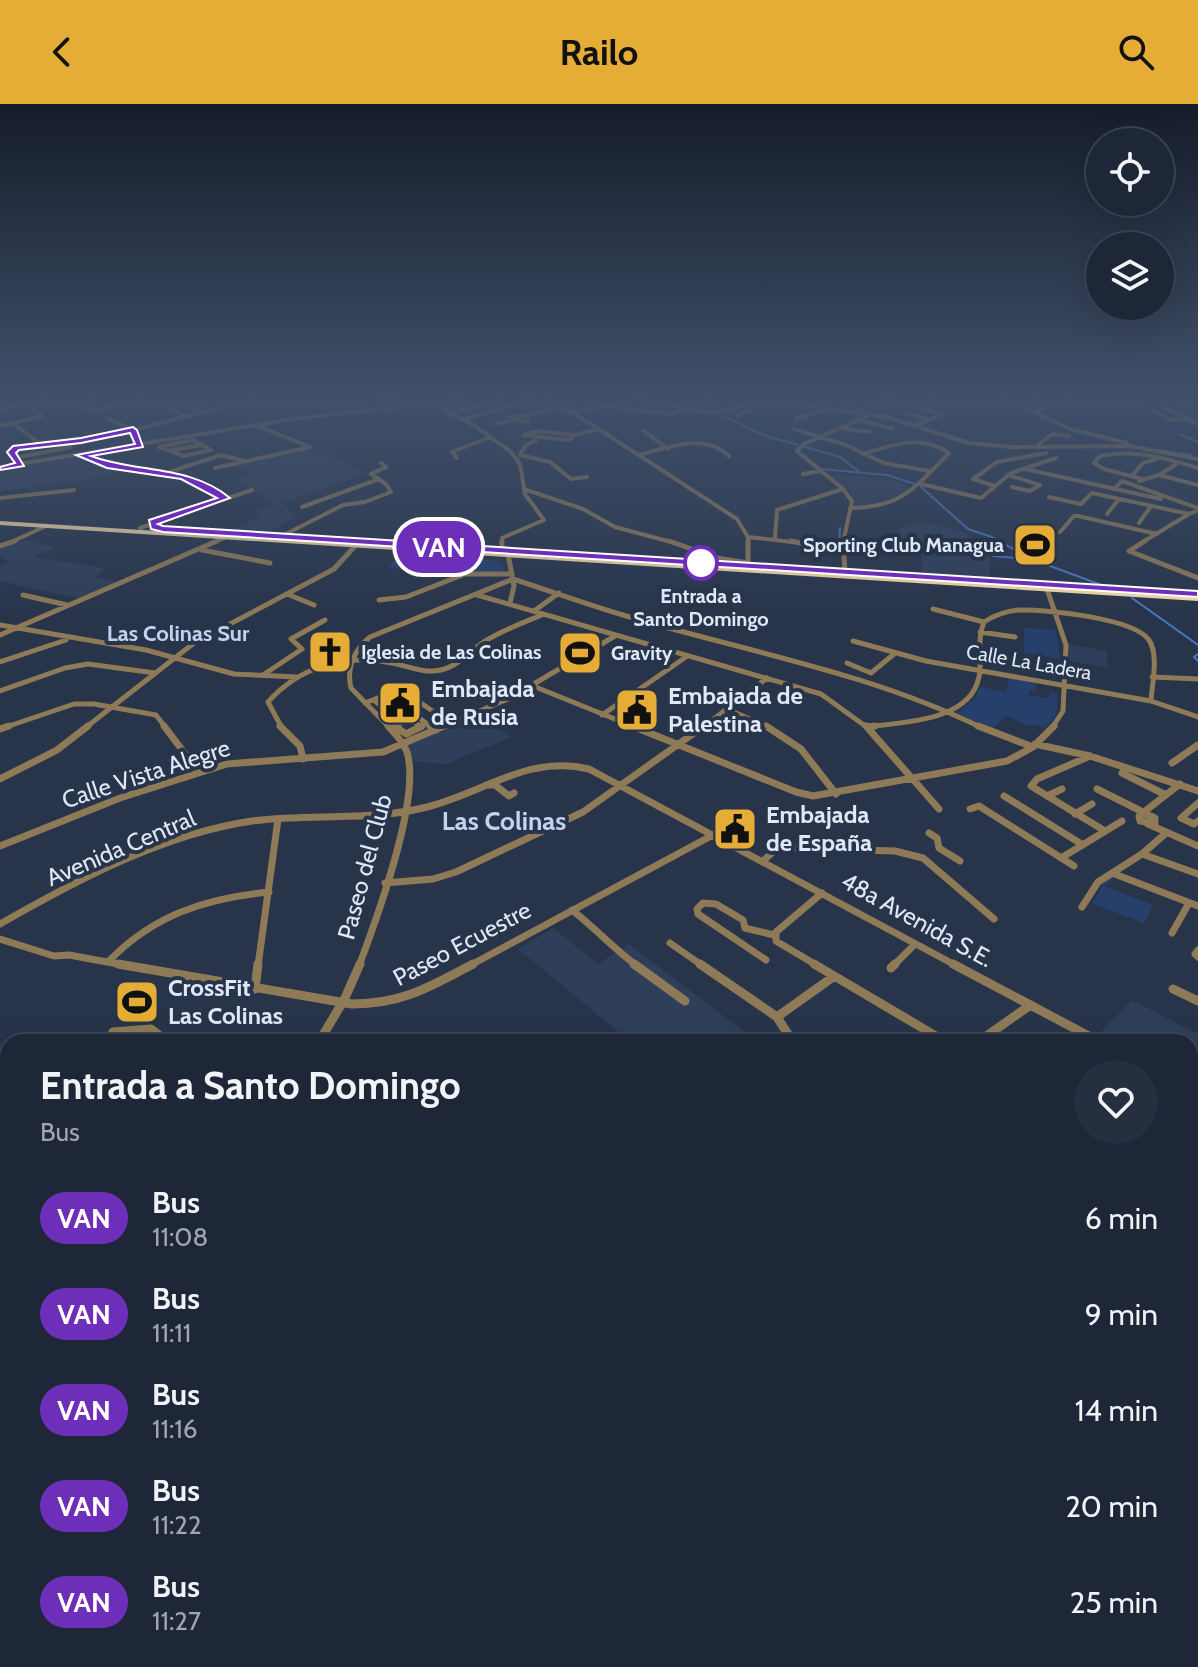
<!DOCTYPE html>
<meta charset="utf-8">
<style>
body{margin:0;font-family:Cabin,sans-serif;background:#252f40;color:#f1f3f6;height:100vh;display:flex;flex-direction:column;font-size:30px;white-space:nowrap}
*{box-sizing:border-box;margin:0}
p{font-size:26px;color:#a0a5ae}
.icon{flex:none;width:44px;height:44px;fill:none;stroke:currentColor;stroke-width:2;stroke-linecap:round;stroke-linejoin:round}
.map{position:relative;flex:1;overflow:hidden}
.panel{position:absolute;left:0px;top:930px;width:1198px;height:634px;display:flex;flex-direction:column;background:#1d2738;border-radius:24px 24px 0 0;box-shadow:0 8px 32px #0002,0 0 0 2px #3b4453}
.panel>*{flex:none}
.badge{padding:0 16px;border-radius:26px;font-size:28px;line-height:52px}
.controls{position:absolute;left:1086px;top:24px;display:grid;gap:16px}
.controls a{display:grid;place-items:center;width:88px;height:88px;border-radius:50%;background:#1d2738;box-shadow:0 8px 32px #0002,0 0 0 2px #3b4453;font-size:40px}
.map>.badge{position:absolute;translate:-50% -50%;box-shadow:0 0 0 4px #fff}
.round{display:grid;place-items:center;flex:none;width:84px;height:84px;border-radius:42px;background:#252f40}
.summary{display:flex;align-items:center;justify-content:space-between;height:136px;padding:0 40px}
h1{font-size:38px;font-weight:700;line-height:60px}
ul{padding:0;list-style:none}
li{display:flex;align-items:center;gap:24px;height:96px;padding:0 40px}
li div{flex:1}
li b{display:block;font-size:30px}
li em{font-style:normal}
li .badge{min-width:88px;font-weight:700;text-align:center}
header{display:flex;justify-content:space-between;align-items:center;height:104px;padding:0 40px;background:#e5ad35;color:#111;font-size:36px;font-weight:700}
.map>svg:first-child{display:block}
.built{fill:#2f3f5a}
.green{fill:#26406b}
.lines{fill:none;stroke-linecap:round;stroke-linejoin:round}
.stream-far1{stroke:#4977c3;stroke-width:2}
.stream{stroke:#4977c3;stroke-width:3}
.minor-far4{stroke:#8e7a56;stroke-width:4}
.minor-far3{stroke:#8e7a56;stroke-width:5}
.minor-far2{stroke:#8e7a56;stroke-width:7}
.minor-far1{stroke:#8e7a56;stroke-width:9}
.minor{stroke:#8e7a56;stroke-width:11}
.highway{fill:#fcdfa9;fill-rule:evenodd}
.line{fill:#6d2fba;stroke:#fff;stroke-width:2}
.stop-dot{fill:#fff;stroke:#6d2fba;stroke-width:4}
.labels{text-anchor:middle;stroke-width:8;stroke-linejoin:round;paint-order:stroke}
.far-poi-label{font-size:20px;font-weight:bold;fill:#dfe8f6;stroke:#27344a;text-anchor:start}
.far-stop-label{font-size:20px;font-weight:bold;fill:#dfe8f6;stroke:#27344a}
.far-street-label{font-size:20px;fill:#dfe8f6;stroke:#27344a}
.far-neighbourhood-label{font-size:22px;font-weight:bold;fill:#c2d3ef;stroke:#27344a}
.poi-label{font-size:24px;font-weight:bold;fill:#dfe8f6;stroke:#27344a;text-anchor:start}
.street-label{font-size:24px;fill:#dfe8f6;stroke:#27344a}
.neighbourhood-label{font-size:26px;font-weight:bold;fill:#c2d3ef;stroke:#27344a}
</style>
<header><svg class="icon" aria-label="back" viewBox="0 0 24 24"><path d="M15 5l-7 7 7 7"/></svg>Railo<svg class="icon" aria-label="search" viewBox="0 0 24 24"><circle cx="10" cy="10" r="6"/><path d="M15 15l6 6"/></svg></header>
<div class="map">
<svg width="1198" height="1563" viewBox="0 0 1198 1563">
<rect width="100%" height="100%" fill="#27344a"/>
<!-- built -->
<path class="built" d="M314 344 367 370 282 399 296 412 267 429 232 427 260 412 255 407 277 401 233 375 257 368 232 363Z
M78 352 122 367 82 377 0 387V365Z
M829 371 891 374 913 384 878 401 855 403 851 389Z
M935 419 961 427 989 446 990 474 923 470 920 441 847 439 848 435 877 436 910 420Z
M26 436 55 444 32 453 105 464 96 473 117 477 80 495 0 477V462L9 459 0 450V444Z
M1068 540 1107 547V564L1069 557Z
M474 612 512 633 446 660 414 658 407 641Z
M553 824 598 860 629 840 758 938H631L518 845Z
M1132 896 1198 930V971L1190 978V938H1109L1097 932Z
M471 1556H712L705 1563H479Z"/>
<!-- green -->
<path class="green" d="M399 449 492 456 502 460 504 468 454 472 455 466 463 465 465 461 447 456 435 462 442 467 389 464Z
M1024 524 1056 526 1060 555 1024 549Z
M1009 574 1036 579 1035 587H1029V591L1049 594 1050 588 1058 590 1056 612 1045 624 1034 620 1030 622 1007 612 991 626 958 609 975 594 980 583 1006 588Z
M1111 772 1116 773 1104 782 1153 801 1144 819 1092 800 1102 782 1099 780Z"/>
<g class="lines">
<!-- stream-far1 -->
<path class="stream-far1" d="M684 295 692 300
M720 310 763 331 798 341
M1179 330 1198 338
M805 343 840 353 857 366
M1159 346 1191 351
M821 365 887 371 915 380
M921 383 968 425 992 433 1033 456
M840 424 839 444 914 448
M993 452 1027 455
M1034 456 1104 482
M1132 494 1198 541
M1198 550 1194 553 1198 557"/>
<!-- stream -->
<path class="stream" d="M1190 1374 1198 1378
M462 1556 469 1563"/>
<!-- minor-far4 -->
<path class="minor-far4" d="M93 295 76 300 91 307 139 295
M380 295 414 298
M546 295 577 311 737 415 748 433V439
M637 295 709 309 755 299 795 300 886 313 969 339 1011 343 1129 342 1198 355
M894 295 913 301 938 295
M1006 295 1070 325 1127 339
M1035 295 1051 300
M157 298 186 312
M184 300 201 307
M433 300 475 322 511 348 520 360 525 390 544 416 502 434V439
M434 300 459 295
M916 301 942 311 918 320
M1160 301 1198 320
M0 305 46 295
M1152 305 1169 315 1186 316
M570 307 608 302 669 310 713 295
M904 308 926 315
M855 309 885 295
M448 310 502 295
M737 311 751 306
M524 312 528 316 523 318 507 313Z
M524 312 561 302
M1040 312 1037 307 1065 295
M107 314 131 325
M796 315 824 306
M461 316 532 295
M860 316 892 325
M14 320 40 340
M496 320 512 316
M0 322 42 312 26 299
M840 324 869 328
M794 325 846 341 884 359 929 367
M538 327 574 331 569 336 523 331Z
M644 327 668 345
M574 331 599 325
M193 336 211 346 184 352 159 343Z
M536 336 526 341 520 351 550 358 571 375 587 373
M1039 340 1052 330 1069 332
M172 346 202 341
M639 351C667 344 705 328 729 352
M83 352 107 361 183 373 225 394
M15 354 71 343
M457 354 452 348 490 333
M21 361 12 348 16 344 114 331 254 295
M0 363 299 314 427 300
M215 364 310 343 255 321
M1025 365 1161 395
M169 368 221 351 244 357
M803 370 820 367
M1008 371 1040 381 1030 387 1012 383
M1133 371 1143 359 1157 355
M1159 371 1198 381
M1142 375 1104 365 1094 359 1100 352C1134 345 1166 354 1198 364
M1139 377 1159 371 1180 358
M921 380 981 394 1011 369 1056 354
M995 382 973 375 997 358 1046 349
M524 385 583 405 615 423 675 439
M1114 385 1122 377 1198 404
M1049 393 1081 400 1092 389 1189 410 1198 406
M0 394 74 386
M302 403 379 375
M850 404C902 404 915 383 949 349 921 329 893 341 863 350
M1107 410 1119 395
M1139 419 1151 402
M140 424 252 386
M1060 428 1074 412H1078L1157 430
M282 432 343 401 365 398 391 388 386 380 371 370 386 363 381 359
M748 433 801 439
M775 434 777 406 843 385
M9 439 46 422
M212 439 227 433
M843 439 852 397 843 385 797 347 804 340 868 312
M1141 439 1189 410"/>
<!-- minor-far3 -->
<path class="minor-far3" d="M502 437V447
M669 437 717 454 748 459
M748 437V462
M791 437 842 448
M843 437 845 468
M0 442 15 437
M202 446 270 459
M1129 447 1198 474
M1129 447 1145 437
M508 450 514 482 510 499
M513 475C550 487 586 500 623 511 743 547 868 568 982 624
M1047 485 1066 541 1063 607 1052 624
M287 490 314 501
M23 491 67 501
M477 491 821 590 868 624
M379 496 406 493 465 470H512
M933 505 984 518
M534 507 559 489
M0 521 146 546 234 570 297 573
M980 528 1015 533
M0 531 217 437
M853 537 926 557 1151 597 1198 613
M0 558 66 536
M847 559 871 569 894 550
M263 571 302 545 291 535 325 516
M1152 573 1198 575
M533 582 637 624
M0 587 65 564 88 560 155 569
M373 596 392 609H412L433 624
M365 599 400 585 434 608
M727 605 770 624
M602 611 686 553
M867 623C902 618 970 618 979 573 983 554 976 537 984 518 995 511 1006 507 1019 506 1044 505 1134 514 1149 536 1159 551 1152 580 1151 597
M3 624 74 600H94L156 611 166 624
M85 624 194 539 334 465 356 441
M282 624 268 598C300 562 345 550 392 559 408 562 424 570 441 566 459 562 472 545 487 536 505 525 525 518 544 510
M390 624 351 584C346 564 354 546 370 533L513 475
M398 624 395 622 412 614 421 624
M440 624 510 594 615 532
M702 624 767 574"/>
<!-- minor-far2 -->
<path class="minor-far2" d="M164 622 199 668
M280 622 300 642 303 655
M395 622 406 630 422 622
M430 622 436 626
M632 622 796 688 813 692 1007 657 1033 643 1054 622
M766 622 801 645 836 690
M866 622 939 705
M978 622 1033 643
M867 623 875 622
M0 625 9 622
M1035 640 1090 652 1198 687
M1172 659 1198 641
M1122 669 1166 691
M0 675 57 646 88 622
M489 681H495L509 692 514 689
M1031 682 1105 727
M1031 682 1037 675 1090 652
M1097 685 1143 708
M1004 692 1083 741
M1047 692 1062 685
M1198 699 1181 714 1194 720 1198 717
M970 705 979 702 1074 762
M1075 710 1092 700
M1146 710 1155 714V719L1140 717 1139 712Z
M1140 711 1180 680
M1148 720 1198 742
M929 729 937 734 939 744 960 757
M0 742 120 694 227 660 383 648 444 622
M1142 750 1198 770
M1061 754 1122 717
M763 757 773 748 788 744 895 747 923 754 994 815
M1112 769 1198 802
M385 779 433 775 456 768 583 708 704 622
M1082 803 1098 778 1142 750 1165 730
M572 806C595 824 613 844 637 862
M0 820C77 776 163 730 252 717 310 709 370 718 427 703 483 689 529 650 589 665L957 862
M745 824 743 816 716 800 703 799 697 805 698 810 766 856
M745 824 774 831
M1172 829 1189 799
M0 835 54 852 69 851 129 862
M670 839 703 862
M1198 846 1195 850 1198 853
M108 858C153 811 206 794 269 788
M258 862 278 715
M359 862C377 814 419 700 408 652 406 641 396 631 388 622
M469 862 713 731
M818 862 776 837V828L822 789
M893 862 915 840"/>
<!-- minor-far1 -->
<path class="minor-far1" d="M118 860 352 900C402 900 430 883 473 860
M634 860 685 897
M700 860 777 913 793 938
M814 860 946 938
M953 860 1100 938
M891 864 895 860
M255 885 258 860
M1173 885 1198 897
M777 913 833 873
M113 928 151 925 168 938
M319 938 345 894 360 860
M978 938 1029 902
M1190 985 1198 990
M0 1016 8 1009
M0 1024 8 1035
M1190 1048 1198 1037
M0 1067 8 1062
M1190 1077 1198 1082
M1190 1122 1198 1127
M0 1142 8 1153"/>
<!-- minor -->
<path class="minor" d="M1190 1173 1198 1178
M1190 1226 1198 1232
M8 1251 5 1254 8 1259
M0 1279 8 1273
M1190 1282 1198 1279
M0 1338 8 1355
M1190 1447 1198 1451
M0 1524 8 1517
M1190 1548 1198 1535
M101 1556 104 1563
M189 1556 193 1563
M441 1556 446 1563
M817 1556 823 1563
M276 1563 286 1556
M719 1563 725 1556
M883 1563 889 1556
M1038 1563 1043 1556
M1181 1563 1185 1556"/>
<!-- highway -->
<path class="highway" d="M0 417 1198 493V497L0 421Z"/>
</g>
<!-- sky -->
<linearGradient id="sky" x2="0" y2="1"><stop stop-color="#151d29"/><stop offset="0.57" stop-color="#41506b"/><stop offset="1" stop-color="#41506b" stop-opacity="0"/></linearGradient>
<rect width="1198" height="514" fill="url(#sky)"/>
<!-- line -->
<path class="line" d="M133 323 137 326 143 343 91 352C137 369 191 361 230 394L158 420 163 422 1198 487V493L163 428 151 425 149 416 217 394 181 375 107 364 76 351 135 340 130 329 81 339 19 346 16 349 24 362 0 366V363L15 359 7 348 13 342 81 334Z"/>
<!-- icons -->
<defs>
<g id="stadium-square" transform="scale(2.3)"><rect x="-9" y="-9" width="18" height="18" rx="4" fill="#e5ad35" stroke="#27344a"/><path d="M0-5a6.5 5 0 1 0 0 10a6.5 5 0 1 0 0-10ZM-3.5-1.8h7v3.6h-7Z" fill="#111"/></g>
<g id="church-square" transform="scale(2.3)"><rect x="-9" y="-9" width="18" height="18" rx="4" fill="#e5ad35" stroke="#27344a"/><path d="M-1.2-6h2.4v3.5h3.3v2.4h-3.3V6h-2.4V-.1h-3.3v-2.4h3.3Z" fill="#111"/></g>
<g id="civic-square" transform="scale(2.3)"><rect x="-9" y="-9" width="18" height="18" rx="4" fill="#e5ad35" stroke="#27344a"/><path d="M-.6-6.5H3V-4.5H.6V-3L4-1V1h2V6H-6V1h2V-1L-.6-3ZM-1.2 2.5V6h2.4V2.5Z" fill="#111"/></g>
</defs>
<g fill-rule="evenodd">
<use href="#stadium-square" x="1035" y="441"/>
<use href="#church-square" x="330" y="548"/>
<use href="#stadium-square" x="580" y="549"/>
<use href="#civic-square" x="400" y="599"/>
<use href="#civic-square" x="637" y="606"/>
<use href="#civic-square" x="735" y="725"/>
<use href="#stadium-square" x="137" y="898"/>
</g>
<!-- markers -->
<circle class="stop-dot" cx="701" cy="459" r="16"/>
<g class="labels">
<!-- far-poi labels -->
<g class="far-poi-label">
<text x="1004" y="448" text-anchor="end">Sporting Club Managua</text>
<text x="361" y="555">Iglesia de Las Colinas</text>
<text x="611" y="556">Gravity</text>
</g>
<!-- far-stop labels -->
<g class="far-stop-label">
<text x="701" y="499">Entrada a<tspan x="701" dy="23">Santo Domingo</tspan></text>
</g>
<!-- far-street labels -->
<g class="far-street-label">
<text transform="translate(1029 558) rotate(10)" y="7">Calle La Ladera</text>
</g>
<!-- far-neighbourhood labels -->
<g class="far-neighbourhood-label">
<text x="178" y="537">Las Colinas Sur</text>
</g>
<!-- poi labels -->
<g class="poi-label">
<text x="431" y="593">Embajada<tspan x="431" dy="28">de Rusia</tspan></text>
<text x="668" y="600">Embajada de<tspan x="668" dy="28">Palestina</tspan></text>
<text x="766" y="719">Embajada<tspan x="766" dy="28">de España</tspan></text>
<text x="168" y="892">CrossFit<tspan x="168" dy="28">Las Colinas</tspan></text>
</g>
<!-- street labels -->
<g class="street-label">
<text transform="translate(146 670) rotate(-18)" y="8">Calle Vista Alegre</text>
<text transform="translate(121 744) rotate(-23)" y="8">Avenida Central</text>
<text transform="translate(365 763) rotate(-75)" y="8">Paseo del Club</text>
<text transform="translate(917 816) rotate(29)" y="8">48a Avenida S.E.</text>
<text transform="translate(462 840) rotate(-28)" y="8">Paseo Ecuestre</text>
</g>
<!-- neighbourhood labels -->
<g class="neighbourhood-label">
<text x="504" y="726">Las Colinas</text>
</g>
</g>
</svg>
<div class="controls">
<a><svg class="icon" aria-label="locate" viewBox="0 0 24 24"><circle cx="12" cy="12" r="6"/><path d="M12 2v4M12 18v4M2 12h4M18 12h4"/></svg></a>
<a><svg class="icon" aria-label="layers" viewBox="0 0 24 24"><path d="M12 4l9 5-9 5-9-5zM3 14l9 5 9-5"/></svg></a>
</div>
<b class="badge" style="left:439px;top:443px;background:#6d2fba;color:#fff">VAN</b>
<section class="panel">
<div class="summary"><div><h1>Entrada a Santo Domingo</h1><p>Bus</p></div><a class="round"><svg class="icon" aria-label="heart" viewBox="0 0 24 24"><path d="M12 20l-8-8c-3-5 5-10 8-4 3-6 11-1 8 4z"/></svg></a></div>
<ul>
<li><span class="badge" style="background:#6d2fba;color:#fff">VAN</span><div><b>Bus</b><p>11:08</p></div><em>6 min</em></li>
<li><span class="badge" style="background:#6d2fba;color:#fff">VAN</span><div><b>Bus</b><p>11:11</p></div><em>9 min</em></li>
<li><span class="badge" style="background:#6d2fba;color:#fff">VAN</span><div><b>Bus</b><p>11:16</p></div><em>14 min</em></li>
<li><span class="badge" style="background:#6d2fba;color:#fff">VAN</span><div><b>Bus</b><p>11:22</p></div><em>20 min</em></li>
<li><span class="badge" style="background:#6d2fba;color:#fff">VAN</span><div><b>Bus</b><p>11:27</p></div><em>25 min</em></li>
</ul>
</section>
</div>
